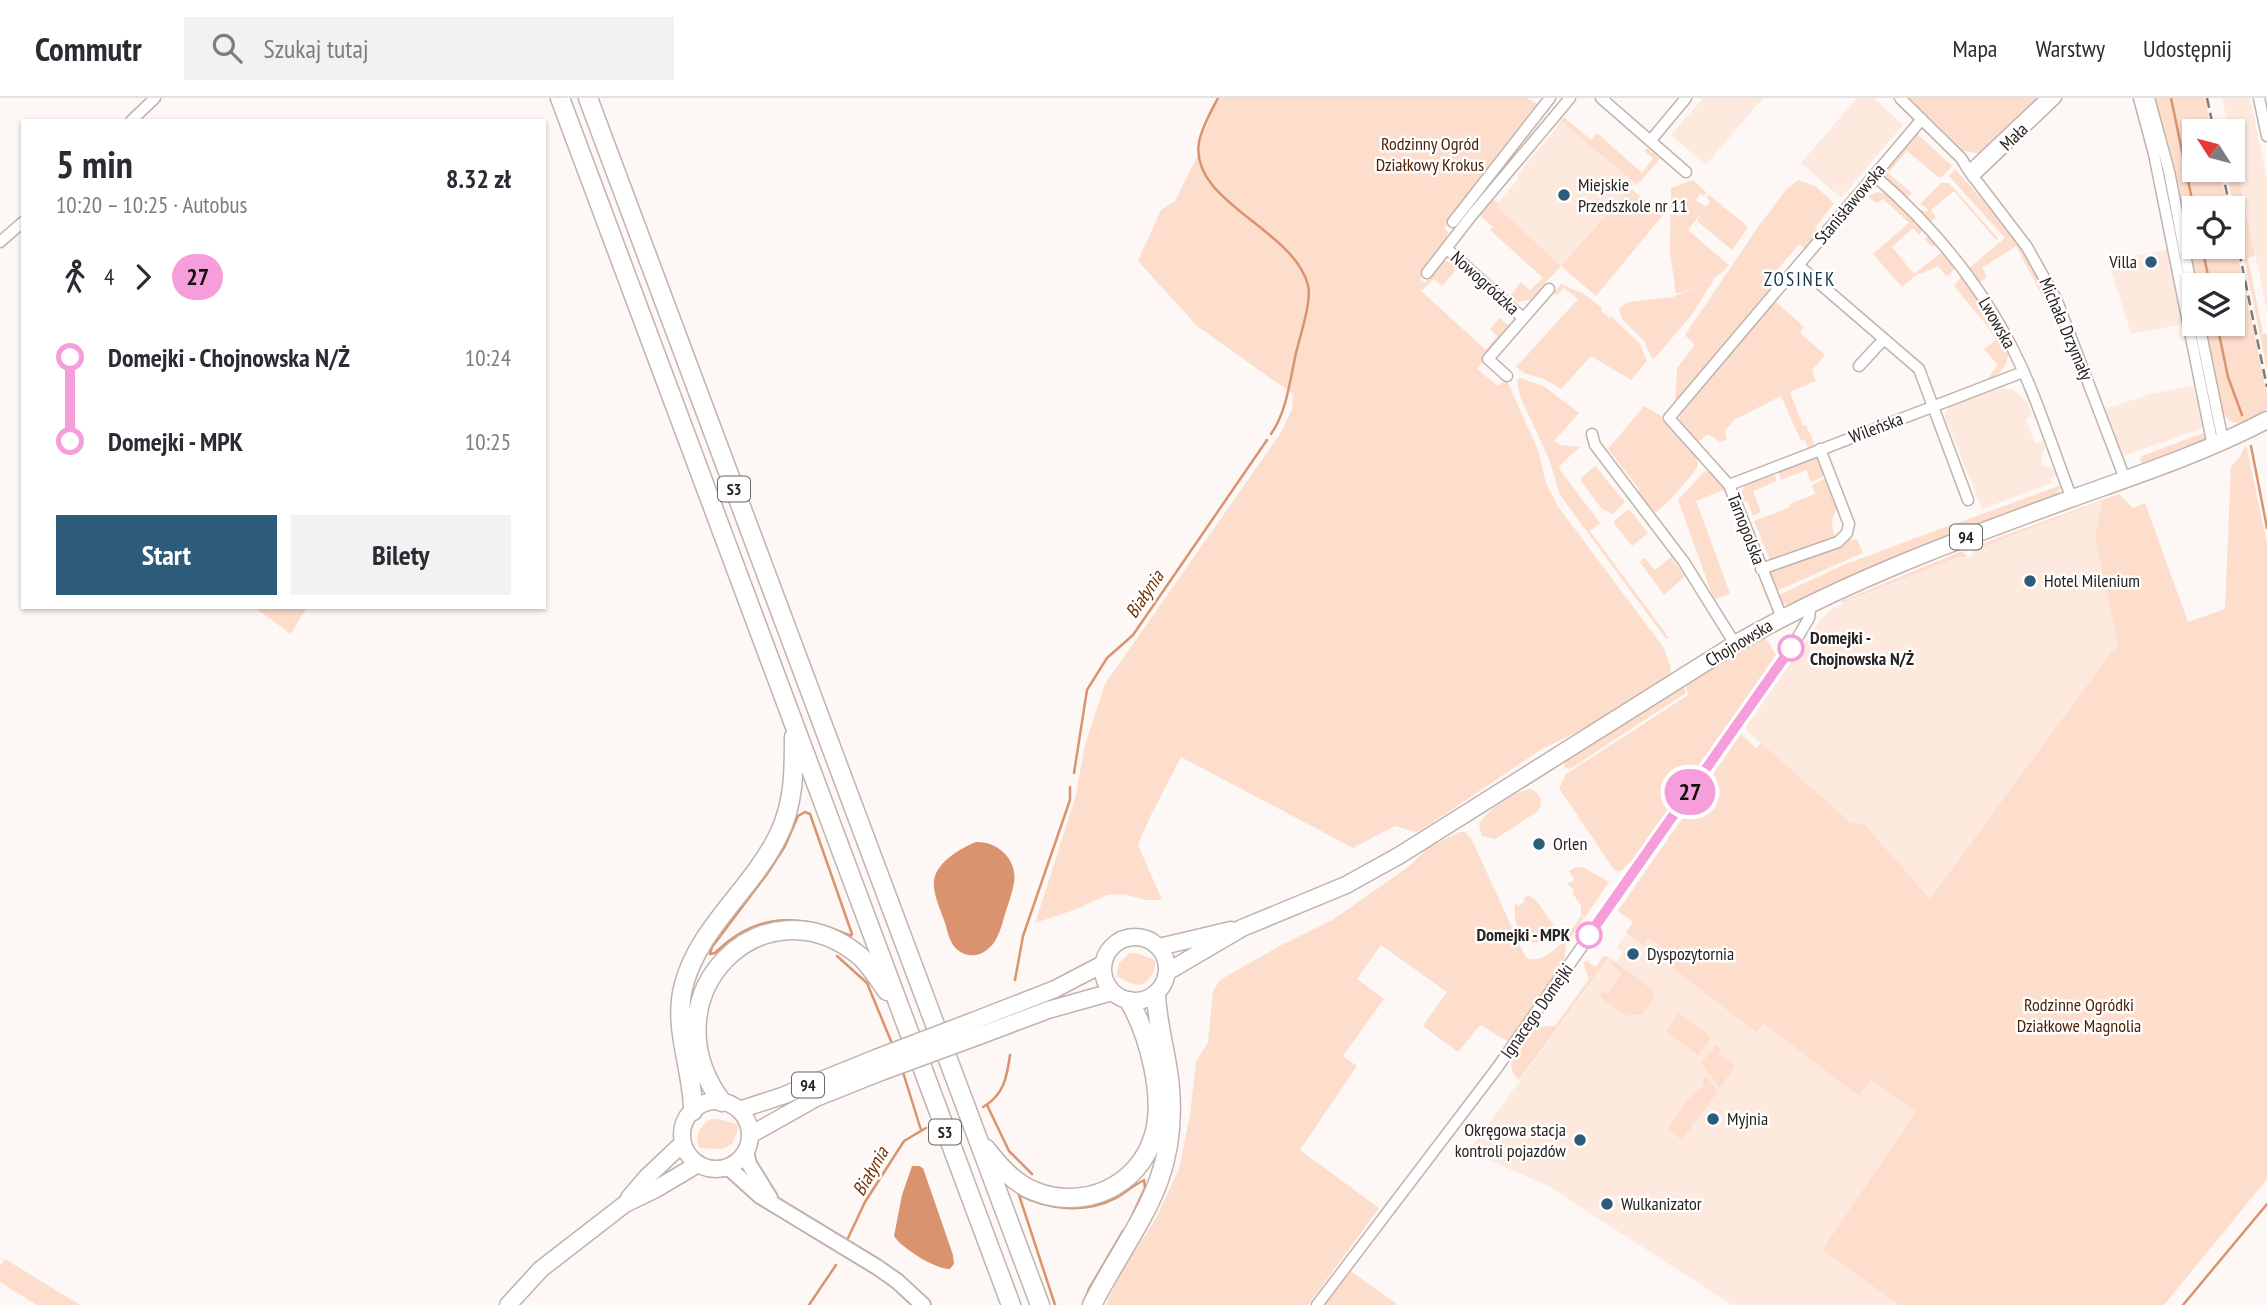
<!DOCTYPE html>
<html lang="pl">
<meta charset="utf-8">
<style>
body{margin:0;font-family:"PT Sans Narrow",sans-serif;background:#f2f2f3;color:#2b2b33;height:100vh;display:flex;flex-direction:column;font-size:26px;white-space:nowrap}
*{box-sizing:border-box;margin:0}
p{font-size:23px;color:#7c7c81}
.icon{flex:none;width:38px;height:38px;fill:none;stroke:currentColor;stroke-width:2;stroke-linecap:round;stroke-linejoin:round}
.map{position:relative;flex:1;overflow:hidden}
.panel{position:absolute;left:21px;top:21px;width:525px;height:490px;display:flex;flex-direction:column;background:#fff;border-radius:0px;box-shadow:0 2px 5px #0004}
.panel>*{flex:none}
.badge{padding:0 14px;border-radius:23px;font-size:24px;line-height:46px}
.needle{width:46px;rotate:306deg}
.tools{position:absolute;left:2182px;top:21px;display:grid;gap:14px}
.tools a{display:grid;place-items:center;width:63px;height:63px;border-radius:0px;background:#fff;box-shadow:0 2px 5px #0004;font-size:35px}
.map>.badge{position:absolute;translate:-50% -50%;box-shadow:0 0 0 4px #fff}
.legs{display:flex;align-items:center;gap:10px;height:77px;padding:0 35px;font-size:23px}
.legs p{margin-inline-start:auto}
.headline{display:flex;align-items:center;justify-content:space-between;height:119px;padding:0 35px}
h1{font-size:38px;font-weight:800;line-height:52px}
.cta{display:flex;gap:14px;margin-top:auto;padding:14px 35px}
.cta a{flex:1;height:80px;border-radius:0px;background:#2d5b7a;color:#fff;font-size:28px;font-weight:800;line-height:80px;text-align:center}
.cta a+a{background:#f2f2f3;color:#2b2b33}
ul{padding:0 35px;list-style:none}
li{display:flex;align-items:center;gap:24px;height:84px;font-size:26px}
li i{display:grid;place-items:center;width:10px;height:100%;margin:0 9px;background:currentColor}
li i::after{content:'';width:18px;height:18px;margin:-9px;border:5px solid;border-radius:50%;background:#fff}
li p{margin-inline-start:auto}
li:first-child i{background:linear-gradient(#0000 50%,currentColor 0)}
li:last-child i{background:linear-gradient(currentColor 50%,#0000 0)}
header{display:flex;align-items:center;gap:42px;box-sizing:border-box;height:98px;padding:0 35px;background:#fff;border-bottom:2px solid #e1e1e2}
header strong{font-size:33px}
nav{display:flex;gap:38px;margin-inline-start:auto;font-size:24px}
.search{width:490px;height:63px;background:#f2f2f3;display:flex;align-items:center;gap:18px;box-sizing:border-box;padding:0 24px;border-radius:0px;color:#7c7c81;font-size:26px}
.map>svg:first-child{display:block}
.built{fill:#fee9de}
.green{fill:#fdddcc}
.water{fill:#da936f}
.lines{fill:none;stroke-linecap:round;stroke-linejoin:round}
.stream{stroke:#da936f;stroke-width:2.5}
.street-casing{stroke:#c0b3ac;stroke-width:13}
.secondary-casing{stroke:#c0b3ac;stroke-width:18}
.primary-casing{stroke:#c0b3ac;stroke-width:19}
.highway-casing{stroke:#c0b3ac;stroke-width:21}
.street{stroke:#fff;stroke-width:10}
.secondary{stroke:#fff;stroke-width:14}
.primary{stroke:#fff;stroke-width:16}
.highway{stroke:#fff;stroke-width:18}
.rail{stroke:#807b78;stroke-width:2.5;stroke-dasharray:10 5;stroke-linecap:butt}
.primary-bridge-casing{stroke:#c0b3ac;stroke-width:19;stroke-linecap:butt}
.primary-bridge{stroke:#fff;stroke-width:16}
.line-1-casing{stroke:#fff;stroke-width:16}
.line-1{stroke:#f69edb;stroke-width:10}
.poi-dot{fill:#2d5b7a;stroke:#fff;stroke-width:2.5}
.stop-1-dot{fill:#fff;stroke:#f69edb;stroke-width:3.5}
.labels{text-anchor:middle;stroke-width:5;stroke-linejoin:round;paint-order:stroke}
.shield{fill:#fff;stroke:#686563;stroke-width:2}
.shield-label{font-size:16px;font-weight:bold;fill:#282320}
.street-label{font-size:18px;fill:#282320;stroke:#fff}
.park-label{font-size:18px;fill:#4f2206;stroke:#fff}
.poi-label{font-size:18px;fill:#282320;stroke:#fff;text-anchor:start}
.stop-label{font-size:18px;font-weight:bold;fill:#282320;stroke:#fff;text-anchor:start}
.neighbourhood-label{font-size:19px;letter-spacing:2px;fill:#123750;stroke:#fff}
.water-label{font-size:19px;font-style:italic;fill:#733207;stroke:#fff}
</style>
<header>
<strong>Commutr</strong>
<div class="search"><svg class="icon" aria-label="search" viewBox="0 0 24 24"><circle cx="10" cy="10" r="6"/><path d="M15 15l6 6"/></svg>Szukaj tutaj</div>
<nav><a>Mapa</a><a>Warstwy</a><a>Udostępnij</a></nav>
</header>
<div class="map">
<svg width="2267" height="1207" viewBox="0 0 2267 1207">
<rect width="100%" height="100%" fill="#fdf8f5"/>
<!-- built -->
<path class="built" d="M1703 0H1763L1706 67 1671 37Z
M1857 0H1874L1903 27 1841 100 1801 65Z
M2222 0H2250L2267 81V213L2233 51V33H2229Z
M1562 23 1634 85 1561 168 1495 108 1518 81V76Z
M2167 152 2183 226 2131 236 2108 163Z
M2195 287 2204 330 2123 358 2105 311 2151 296Z
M2000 290 2014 292 2027 304 2032 318 2026 321 2035 345 2043 343 2045 349 2041 360 2043 368 2053 371 2057 377 2051 380 2052 385 1982 411 1944 317 1949 309Z
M2102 402 2095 439 2118 549 2113 552 1930 802 1865 727 1850 724 1747 633 1746 628 1822 520 1834 509 1837 510 1843 505 1958 459 1966 460 1974 456 1977 451Z
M1633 824 1859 998 1871 982 1917 1014 1822 1152 1899 1207H1732L1548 1088 1469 1053 1609 859 1616 864 1623 854 1616 849 1628 836 1626 834Z"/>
<!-- green -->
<path class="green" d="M1218 0H1527L1539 7 1444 130 1448 134 1445 147 1420 180 1425 185 1444 163 1454 164 1455 173 1442 188 1434 181 1421 193 1486 252 1497 238 1490 231 1499 220 1511 229 1477 271 1498 288 1504 283 1508 285 1538 352 1546 385 1557 407 1664 550 1671 570 1670 578 1602 622 1542 651 1421 732 1415 734 1395 728 1353 750 1181 659 1150 719 1138 747 1162 802H1146L1124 796 1107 797 1077 811 1035 825 1075 701 1085 647 1105 586 1280 336 1292 311 1293 296 1197 228 1138 163 1161 112 1175 103 1200 53 1199 45Z
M1909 0H2040L1982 56 1964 53Z
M2154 0H2205L2212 33H2194V72H2220L2228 110H2194V149H2233V135L2267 297V311C2252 319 2234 335 2223 315L2205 226H2233V187H2197L2171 54Z
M1564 19 1591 42 1597 35 1642 75 1653 60 1644 53 1647 50 1660 61 1637 87 1562 24 1555 31Z
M1915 34 1952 68 1942 79H1938L1907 53 1888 75 1912 95 1907 100 1882 79 1881 76Z
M2233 51 2255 158 2248 160 2263 236 2267 235V272L2226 72H2233Z
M1955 71 2002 123 2031 164 2061 225 2107 350 2066 243 2016 148 1982 170 1987 179 1980 184 1969 170 2005 140 1949 78Z
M1693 82 1707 95 1704 98 1700 96 1696 102 1706 109 1710 103 1706 100 1709 97 1723 108 1721 110 1724 109 1748 129 1732 152 1697 123 1703 113 1688 132 1729 167C1718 182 1693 190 1676 196L1670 154 1671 90Z
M1798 82 1815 88 1834 105 1815 130 1819 134 1805 151 1799 146 1774 176 1777 186 1675 305 1677 270 1695 247 1685 237 1758 129 1786 92Z
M1941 85H1949L1998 140 1996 142 1954 93 1931 112 1936 119 1929 126 1918 111 1927 114 1928 111 1920 106Z
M1630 90 1663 117 1596 198 1561 168 1530 202 1518 204 1510 198 1521 184 1530 192 1543 180 1490 132 1493 129 1479 117 1493 101 1498 105 1496 108 1561 168Z
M1877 94 1890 97 1925 130 1919 137 1913 130 1892 149 1914 176 1943 153 1937 145 1932 149 1924 140 1932 138 1955 168 1950 177 1946 178 1938 168 1920 176 1919 175 1902 189 1873 156 1909 125 1883 101 1876 105 1868 98Z
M1961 179C1972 188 2008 241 2008 254 2008 269 1998 278 1986 283L1998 267 1984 251 1996 242 1988 229 1954 188Z
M1714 181 1691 218 1653 262 1644 243 1622 221 1619 211 1628 204 1673 199Z
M1561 186 1584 196 1602 210 1601 213 1610 220 1612 219 1640 246 1647 263 1631 282 1591 258 1561 291 1544 281 1524 275 1516 269 1578 201 1564 190 1557 197 1554 195Z
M1776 204 1804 229 1800 235 1825 257 1812 272 1816 283 1790 294 1803 328 1806 327 1815 347 1808 350 1805 342 1801 343 1781 298 1734 322 1725 333 1727 341 1720 344 1708 336 1696 346 1680 325V313L1768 206 1771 209Z
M1521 280 1545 289 1579 315 1554 343 1561 347 1580 349 1559 368 1560 372 1600 425 1590 433 1669 540 1666 541 1560 397 1549 361 1520 298 1517 282Z
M1644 308 1663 319 1662 321 1696 357C1697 363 1699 364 1697 369 1694 377 1664 409 1656 414L1649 412 1639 402V391L1608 351Z
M2203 335 2206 336 2205 343 2142 366 2140 361 2142 358Z
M2246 347 2267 445V1081L2164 1207H1899L1822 1152 1916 1014 1871 982 1859 998 1763 925 1756 934 1660 860 1666 853 1650 840 1645 845 1657 854 1655 856 1626 834 1633 824 1618 813 1741 636 1756 650 1761 645 1850 724 1865 727 1930 801 2113 552 2118 549 2095 439 2102 403 1977 451 1974 456 1973 449 2119 396 2133 410 2145 405 2188 524 2225 511 2231 369 2240 358Z
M1813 358 1820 362 1826 377 1811 384 1806 372 1781 382 1777 371Z
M1595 368 1625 404 1613 416 1602 411 1581 383V380Z
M1705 373 1714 375 1726 391 1696 403 1730 495 1714 502 1678 402Z
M1773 373 1777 383 1753 393 1761 414 1753 418 1747 403 1742 405C1736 384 1758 380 1773 373Z
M1827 380 1839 409C1830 419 1831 428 1836 441L1771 465 1754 423 1790 409V406L1815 396 1812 387Z
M2061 387 2060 392 2052 401 1955 435 1952 427Z
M1629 411 1648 435 1632 448 1613 424Z
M1950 427 1954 436 1885 464 1799 503 1787 507 1781 505 1777 498 1841 468Z
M1857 441 1863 455 1774 494 1769 474 1771 472 1844 443Z
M1962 453 1967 459H1958L1842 505V503Z
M1671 459 1685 478 1664 497 1640 464 1645 460 1655 472Z
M254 509H307L291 536Z
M1764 537 1776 557 1759 582 1761 584 1635 762 1633 761 1621 773 1614 772 1559 690 1566 676 1688 597 1685 583Z
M1683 584 1686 595 1570 671 1564 669 1565 664 1599 638Z
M1530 691C1541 695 1544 705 1537 714L1495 741 1482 738 1479 728C1482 715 1516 692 1530 691Z
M1459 734H1465L1472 742 1526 860C1547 869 1571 834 1581 818L1584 820 1566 846 1564 864 1509 944 1480 927 1458 954 1423 928 1447 894 1381 847 1357 881 1384 901 1343 958 1357 968 1300 1052 1379 1110 1308 1207H1106L1121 1173 1154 1124 1179 1071 1190 1017 1196 964 1208 944 1213 893 1220 882 1281 847 1331 823 1411 767 1426 751Z
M1576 769 1585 770 1609 784 1585 819 1581 817V808L1572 794 1574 792 1567 786 1574 782 1569 773Z
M1529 798 1536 802 1553 826 1550 840C1528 857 1509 825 1516 805L1519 808 1525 803 1523 800Z
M1130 855H1136L1155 862C1156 873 1148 890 1134 886 1127 885 1123 880 1116 879L1119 865Z
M1603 858 1609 859 1519 982C1500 964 1520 945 1532 929L1555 928 1589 881 1583 864 1590 863 1589 865 1596 869Z
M1612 862 1654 893V900L1643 916 1629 917 1627 919 1599 898 1603 893 1607 896 1622 875 1612 867Z
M1679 915 1709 937V943L1698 957 1666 933Z
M1716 947 1722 951 1718 956 1735 968 1720 990 1701 965Z
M1706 978 1718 993 1682 1042 1667 1031 1690 999 1703 988 1702 985Z
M711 1021H717L738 1026 737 1035 732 1046 722 1051 699 1050C694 1037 700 1028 711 1021Z
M5 1161 80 1207H37L0 1184V1168Z
M1349 1172 1398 1207H1323Z"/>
<!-- water -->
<path class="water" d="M976 744C998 743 1018 762 1014 785 1012 796 1008 806 1005 816 1002 827 998 843 989 850 981 858 969 860 959 853 950 847 948 835 945 825 941 813 935 801 934 789 931 767 959 751 976 744Z
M912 1068H919L923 1070 953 1157 954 1166 950 1171C937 1172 901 1150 894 1138L902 1097Z"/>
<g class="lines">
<!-- stream -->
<path class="stream" d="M1218 0C1211 13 1202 29 1199 44 1189 104 1293 130 1308 187 1312 203 1300 238 1296 255 1290 282 1287 313 1271 336
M2171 0 2194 111
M2202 149 2210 187
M2217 226 2228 279 2242 317
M2251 348 2267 430
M1074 675 1087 592 1107 560 1133 537 1267 342
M805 714 810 716 852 836 851 838C800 815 756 814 715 855L710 856 712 849 767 776 785 748 798 718Z
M837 858 867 885 893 948
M1015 882 1023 838 1070 702V689
M902 971 921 1032
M987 1007 1009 1053 1032 1076
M983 1009C1004 997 1007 979 1010 957
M1019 1097C1048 1112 1086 1116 1116 1100 1125 1095 1134 1087 1144 1082L1145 1090 1130 1122
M1019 1097 1055 1207
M848 1140 865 1104 904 1043 926 1030
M809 1207 836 1167
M1083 1207 1089 1191 1123 1133
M2183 1207 2267 1106"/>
<!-- street casing -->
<g class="street-casing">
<path id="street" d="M1601 0 1686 74
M1900 0 1961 60 1969 73 2027 149 2057 203 2125 381
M2139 0 2154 56 2213 348
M2149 0 2169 73 2194 203
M2259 0 2267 38
M131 23 155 0
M1651 42 1686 0
M1969 73 2046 0
M1875 78C1927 123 1973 177 2006 238 2034 289 2051 347 2072 401
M1973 79 2056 0
M1453 124 1550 0
M0 144 23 124
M1446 150 1523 220
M1798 167 1919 271 1968 402
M1427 175 1472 117 1570 0
M2199 226 2223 343
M1859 268 1884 241
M1507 278 1488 261 1549 191
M1592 336 1595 347 1684 464 1735 546
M1729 387 2023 274
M1761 471 1838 444 1847 435 1849 426 1820 351
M1782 520 1729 387 1669 320 1922 21
M1317 1207 1497 970 1795 544 1809 520 1811 506"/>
</g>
<!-- secondary casing -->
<g class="secondary-casing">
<path id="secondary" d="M746 1054 749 1066 770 1100
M728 1069 760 1098 877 1169 897 1183 923 1207"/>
</g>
<!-- primary casing -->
<g class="primary-casing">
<path id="primary" d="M1103 871a32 32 0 1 1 64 0a32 32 0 1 1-64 0Z
M1159 849 1231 832
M1167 874 1242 830 1346 787 1400 757 1735 546C1841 485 1955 443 2070 401 2137 377 2204 355 2267 322
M973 923 1055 891 1103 866
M979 938 1048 912 1112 894
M682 1037a34 34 0 1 1 68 0a34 34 0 1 1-68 0Z
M739 1012 782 998 876 960
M750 1037 816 1000 881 974
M629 1100 647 1079 683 1045
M508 1207 541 1171 625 1106 656 1091 698 1066"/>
</g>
<!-- highway casing -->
<g class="highway-casing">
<path id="highway" d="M560 0 1011 1207
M588 0 1040 1207
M722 1004C643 898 764 777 861 859 871 869 879 882 887 893
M693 1013C693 970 672 930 684 886 700 828 752 791 778 738 794 707 794 673 794 639
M986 1051C999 1068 1014 1085 1034 1093 1083 1113 1139 1089 1154 1037 1165 999 1149 937 1129 903
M1092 1207C1132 1128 1178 1087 1170 991 1168 959 1157 928 1156 896"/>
</g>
<!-- street -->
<use href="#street" class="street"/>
<!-- secondary -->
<use href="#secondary" class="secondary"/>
<!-- primary -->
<use href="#primary" class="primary"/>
<!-- highway -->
<use href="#highway" class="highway"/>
<!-- rail -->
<path class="rail" d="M2207 0 2214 33
M2222 72 2230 110
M2233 124 2267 289"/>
<!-- primary-bridge casing -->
<g class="primary-bridge-casing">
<path id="primary-bridge" d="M876 960 973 923
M881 974 979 938"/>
</g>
<!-- primary-bridge -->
<use href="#primary-bridge" class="primary-bridge"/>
</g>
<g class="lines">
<!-- line-1 casing -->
<g class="line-1-casing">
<path id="line-1" d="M1589 837 1791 550"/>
</g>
<!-- line-1 -->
<use href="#line-1" class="line-1"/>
</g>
<!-- markers -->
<g class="poi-dot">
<circle cx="1564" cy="97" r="7"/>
<circle cx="2151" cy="164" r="7"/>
<circle cx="2030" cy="483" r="7"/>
<circle cx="1539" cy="746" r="7"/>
<circle cx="1633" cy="856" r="7"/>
<circle cx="1713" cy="1021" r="7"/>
<circle cx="1580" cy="1042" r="7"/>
<circle cx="1607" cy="1106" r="7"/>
</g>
<g class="stop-1-dot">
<circle cx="1791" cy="550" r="12"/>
<circle cx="1589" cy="837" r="12"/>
</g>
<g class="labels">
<!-- shield labels -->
<g class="shield">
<rect x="718" y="378.5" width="32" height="25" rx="5"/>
<rect x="1950" y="426.5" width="32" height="25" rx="5"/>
<rect x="792" y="974.5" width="32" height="25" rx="5"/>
<rect x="929" y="1021.5" width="32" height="25" rx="5"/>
</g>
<g class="shield-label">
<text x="734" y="397">S3</text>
<text x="1966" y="445">94</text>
<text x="808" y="993">94</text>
<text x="945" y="1040">S3</text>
</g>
<!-- street labels -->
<g class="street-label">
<text transform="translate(2014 39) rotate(-44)" y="6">Mała</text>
<text transform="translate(1850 106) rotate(-50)" y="6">Stanisławowska</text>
<text transform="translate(1485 185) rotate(42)" y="6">Nowogródzka</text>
<text transform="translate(1997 225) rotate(60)" y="6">Lwowska</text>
<text transform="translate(2066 231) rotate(67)" y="6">Michała Drzymały</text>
<text transform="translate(1876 330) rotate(-21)" y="6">Wileńska</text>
<text transform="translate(1746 431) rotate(69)" y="6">Tarnopolska</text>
<text transform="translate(1739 545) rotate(-31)" y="6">Chojnowska</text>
<text transform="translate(1537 913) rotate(-55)" y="6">Ignacego Domejki</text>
</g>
<!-- park labels -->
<g class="park-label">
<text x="1430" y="52">Rodzinny Ogród<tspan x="1430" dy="21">Działkowy Krokus</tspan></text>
<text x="2079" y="913">Rodzinne Ogródki<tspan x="2079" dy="21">Działkowe Magnolia</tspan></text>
</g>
<!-- poi labels -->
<g class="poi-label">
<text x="1578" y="93">Miejskie<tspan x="1578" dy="21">Przedszkole nr 11</tspan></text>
<text x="2137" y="170" text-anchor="end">Villa</text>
<text x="2044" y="489">Hotel Milenium</text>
<text x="1553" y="752">Orlen</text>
<text x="1647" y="862">Dyspozytornia</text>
<text x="1727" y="1027">Myjnia</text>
<text x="1566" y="1038" text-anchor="end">Okręgowa stacja<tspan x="1566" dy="21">kontroli pojazdów</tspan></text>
<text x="1621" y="1112">Wulkanizator</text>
</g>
<!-- stop labels -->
<g class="stop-label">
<text x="1810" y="546">Domejki -<tspan x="1810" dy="21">Chojnowska N/Ż</tspan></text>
<text x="1570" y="843" text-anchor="end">Domejki - MPK</text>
</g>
<!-- neighbourhood labels -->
<g class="neighbourhood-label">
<text x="1800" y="188">ZOSINEK</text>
</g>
<!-- water labels -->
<g class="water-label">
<text transform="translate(1144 496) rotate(-56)" y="7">Białynia</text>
<text transform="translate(870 1073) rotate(-60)" y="7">Białynia</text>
</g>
</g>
</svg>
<div class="tools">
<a><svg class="needle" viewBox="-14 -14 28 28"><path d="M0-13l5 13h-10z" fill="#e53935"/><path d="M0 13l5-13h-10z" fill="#7c7c81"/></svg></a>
<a><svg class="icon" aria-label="locate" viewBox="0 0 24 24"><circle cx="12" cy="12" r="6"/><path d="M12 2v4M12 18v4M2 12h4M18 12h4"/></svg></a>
<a><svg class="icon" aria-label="layers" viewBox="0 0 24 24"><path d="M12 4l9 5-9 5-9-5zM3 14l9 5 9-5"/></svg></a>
</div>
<b class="badge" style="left:1690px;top:694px;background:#f69edb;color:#111">27</b>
<section class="panel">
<div class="headline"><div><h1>5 min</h1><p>10:20 – 10:25 · Autobus</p></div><b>8.32 zł</b></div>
<div class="legs"><svg class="icon" aria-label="walk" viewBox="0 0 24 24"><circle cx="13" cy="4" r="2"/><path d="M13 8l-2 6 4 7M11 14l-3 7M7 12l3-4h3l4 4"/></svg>4<svg class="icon" aria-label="forward" viewBox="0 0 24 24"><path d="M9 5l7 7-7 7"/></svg><b class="badge" style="background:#f69edb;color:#111">27</b></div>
<ul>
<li><i style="color:#f69edb"></i><b>Domejki - Chojnowska N/Ż</b><p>10:24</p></li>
<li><i style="color:#f69edb"></i><b>Domejki - MPK</b><p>10:25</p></li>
</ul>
<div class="cta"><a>Start</a><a>Bilety</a></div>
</section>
</div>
